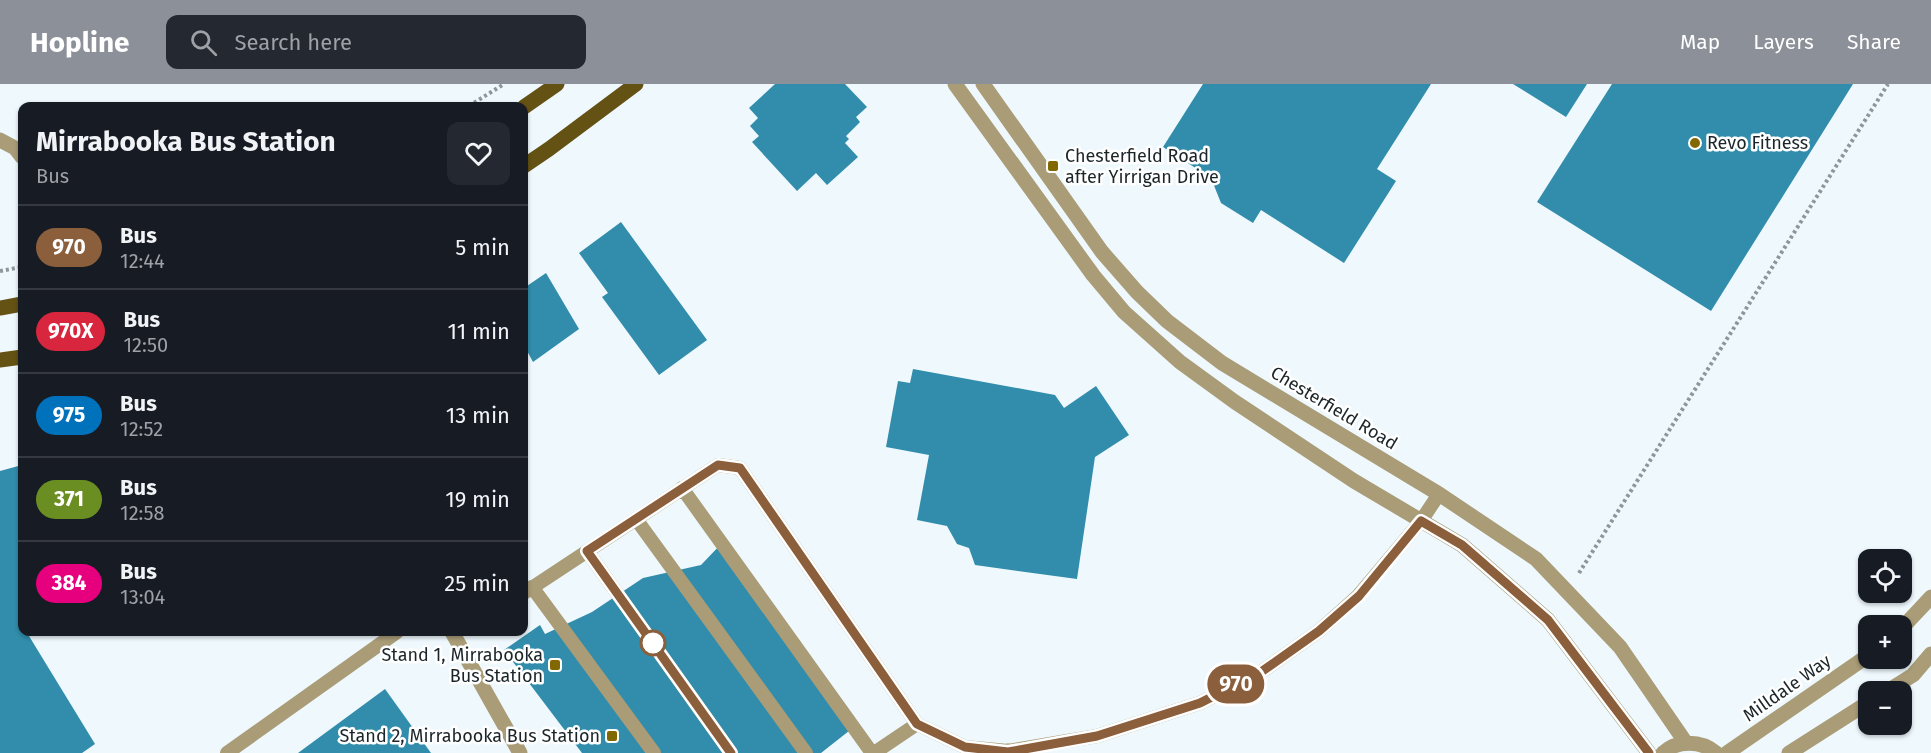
<!DOCTYPE html>
<meta charset="utf-8">
<style>
body{margin:0;font-family:"Fira Sans",sans-serif;background:#242831;color:#f1f3f6;height:100vh;display:flex;flex-direction:column;font-size:22px;white-space:nowrap}
*{box-sizing:border-box;margin:0}
p{font-size:20px;color:#9ea1a6}
.icon{flex:none;width:33px;height:33px;fill:none;stroke:currentColor;stroke-width:2;stroke-linecap:round;stroke-linejoin:round}
.map{position:relative;flex:1;overflow:hidden}
.drawer{position:absolute;left:18px;top:18px;width:510px;height:534px;display:flex;flex-direction:column;background:#171b24;border-radius:12px;box-shadow:0 2px 4px #0004}
.drawer>*{flex:none}
.badge{padding:0 12px;border-radius:20px;font-size:21px;line-height:39px}
.fabs{position:absolute;left:1858px;top:465px;display:grid;gap:12px}
.fabs a{display:grid;place-items:center;width:54px;height:54px;border-radius:12px;background:#171b24;box-shadow:0 2px 4px #0004;font-size:30px}
.map>.badge{position:absolute;translate:-50% -50%;box-shadow:0 0 0 3px #fff}
.round{display:grid;place-items:center;flex:none;width:63px;height:63px;border-radius:12px;background:#242831}
.headline{display:flex;align-items:center;justify-content:space-between;height:102px;padding:0 18px}
h1{font-size:28px;font-weight:700;line-height:45px}
ul{padding:0;list-style:none}
li{display:flex;align-items:center;gap:18px;height:84px;padding:0 18px;border-top:2px solid #363941}
li div{flex:1}
li b{display:block;font-size:22px}
li em{font-style:normal}
li .badge{min-width:66px;font-weight:700;text-align:center}
header{display:flex;align-items:center;gap:36px;box-sizing:border-box;height:84px;padding:0 30px;background:#8c9099;color:#fff}
header strong{font-size:28px}
nav{display:flex;gap:33px;margin-inline-start:auto;font-size:21px}
.search{width:420px;height:54px;background:#242831;display:flex;align-items:center;gap:15px;box-sizing:border-box;padding:0 21px;border-radius:12px;color:#9ea1a6;font-size:22px}
.map>svg:first-child{display:block}
.building{fill:#318dab}
.lines{fill:none;stroke-linecap:round;stroke-linejoin:round}
.path{stroke:#8c969b;stroke-width:4;stroke-dasharray:3 3;stroke-linecap:butt}
.service{stroke:#a99c77;stroke-width:14}
.minor{stroke:#a99c77;stroke-width:15}
.tertiary{stroke:#a99c77;stroke-width:15}
.primary{stroke:#645214;stroke-width:15}
.line-casing{stroke:#fff;stroke-width:14}
.line{stroke:#8b5e3c;stroke-width:9}
.poi-dot{fill:#826800;stroke:#fff;stroke-width:2}
.stop-dot{fill:#fff;stroke:#8b5e3c;stroke-width:3}
.labels{text-anchor:middle;stroke-width:5;stroke-linejoin:round;paint-order:stroke}
.poi-label{font-size:18px;fill:#1b2529;stroke:#fff;text-anchor:start}
.street-label{font-size:18px;fill:#1b2529;stroke:#fff}
</style>
<header>
<strong>Hopline</strong>
<div class="search"><svg class="icon" aria-label="search" viewBox="0 0 24 24"><circle cx="10" cy="10" r="6"/><path d="M15 15l6 6"/></svg>Search here</div>
<nav><a>Map</a><a>Layers</a><a>Share</a></nav>
</header>
<div class="map">
<svg width="1931" height="669" viewBox="0 0 1931 669">
<rect width="100%" height="100%" fill="#eef8fd"/>
<!-- building -->
<path class="building" d="M775 0H845L867 23 856 33 860 38 846 52 849 55 845 59 858 73 827 101 816 89 797 107 752 58 759 52 750 42 758 34 749 24Z
M1203 0H1431L1377 85 1396 97 1344 179 1261 126 1253 139 1221 119 1211 94 1163 63Z
M1513 0H1587L1566 33Z
M1612 0H1853L1711 227 1537 118Z
M621 138 707 256 659 291 602 213 608 209 579 169Z
M546 189 579 245 533 278 526 265 524 266V204Z
M913 285 1055 311 1064 324 1096 302 1129 351 1095 373 1077 495 975 481 969 464 957 460 947 442 917 436 929 371 886 363 898 297 910 299Z
M22 381V548H36L29 552 95 660 82 669H0V387Z
M724 457 854 643 821 669H582L504 566 540 541 545 550 592 528 643 494 701 481Z
M385 605 431 669H298Z"/>
<g class="lines">
<!-- path -->
<path class="path" d="M469 22 504 0
M0 187 22 183
M1579 489 1888 0"/>
<!-- service -->
<path class="service" d="M682 404 872 669
M636 435 806 669
M587 467 731 669
M532 503 654 669
M524 509 718 381 740 384 917 640 965 663 1008 667 1097 652 1200 619 1261 588 1319 547 1358 512 1421 437 1439 410
M227 669 397 548
M874 669 917 640"/>
<!-- minor -->
<path class="minor" d="M0 56 15 64 22 73
M452 548 520 669
M1008 667 1009 669"/>
<!-- tertiary -->
<path class="tertiary" d="M955 0 1093 191 1124 228 1180 278 1235 318 1354 397 1462 461 1548 536 1649 669
M983 0 1102 168 1137 208 1167 237 1222 279 1439 410 1536 475 1620 563 1686 659
M1902 544 1931 513
M1886 608 1913 591 1931 570
M1663 669C1677 656 1701 656 1716 669
M1727 669 1869 571
M1789 669 1869 618"/>
<!-- primary -->
<path class="primary" d="M524 23 557 0
M524 82 549 65 636 0
M0 224 22 220
M0 276 22 273"/>
</g>
<g class="lines">
<!-- line casing -->
<g class="line-casing">
<path id="line" d="M731 669 587 467 718 381 740 384 917 640 965 663 1008 668 1097 652 1200 619 1261 588 1319 547 1359 512 1421 437 1462 461 1548 536 1649 669"/>
</g>
<!-- line -->
<use href="#line" class="line"/>
</g>
<!-- markers -->
<g class="poi-dot">
<circle cx="1695" cy="59" r="6"/>
<rect x="1047" y="76" width="12" height="12" rx="3"/>
<rect x="549" y="575" width="12" height="12" rx="3"/>
<rect x="606" y="646" width="12" height="12" rx="3"/>
</g>
<circle class="stop-dot" cx="653" cy="559" r="12"/>
<g class="labels">
<!-- poi labels -->
<g class="poi-label">
<text x="1707" y="65">Revo Fitness</text>
<text x="1065" y="78">Chesterfield Road<tspan x="1065" dy="21">after Yirrigan Drive</tspan></text>
<text x="543" y="577" text-anchor="end">Stand 1, Mirrabooka<tspan x="543" dy="21">Bus Station</tspan></text>
<text x="600" y="658" text-anchor="end">Stand 2, Mirrabooka Bus Station</text>
</g>
<!-- street labels -->
<g class="street-label">
<text transform="translate(1334 324) rotate(31)" y="6">Chesterfield Road</text>
<text transform="translate(1787 604) rotate(-35)" y="6">Milldale Way</text>
</g>
</g>
</svg>
<div class="fabs">
<a><svg class="icon" aria-label="locate" viewBox="0 0 24 24"><circle cx="12" cy="12" r="6"/><path d="M12 2v4M12 18v4M2 12h4M18 12h4"/></svg></a>
<a>+</a>
<a>−</a>
</div>
<b class="badge" style="left:1236px;top:600px;background:#8b5e3c;color:#fff">970</b>
<section class="drawer">
<div class="headline"><div><h1>Mirrabooka Bus Station</h1><p>Bus</p></div><a class="round"><svg class="icon" aria-label="heart" viewBox="0 0 24 24"><path d="M12 20l-8-8c-3-5 5-10 8-4 3-6 11-1 8 4z"/></svg></a></div>
<ul>
<li><span class="badge" style="background:#8b5e3c;color:#fff">970</span><div><b>Bus</b><p>12:44</p></div><em>5 min</em></li>
<li><span class="badge" style="background:#d7263d;color:#fff">970X</span><div><b>Bus</b><p>12:50</p></div><em>11 min</em></li>
<li><span class="badge" style="background:#0072bc;color:#fff">975</span><div><b>Bus</b><p>12:52</p></div><em>13 min</em></li>
<li><span class="badge" style="background:#6b8e23;color:#fff">371</span><div><b>Bus</b><p>12:58</p></div><em>19 min</em></li>
<li><span class="badge" style="background:#e6007e;color:#fff">384</span><div><b>Bus</b><p>13:04</p></div><em>25 min</em></li>
</ul>
</section>
</div>
